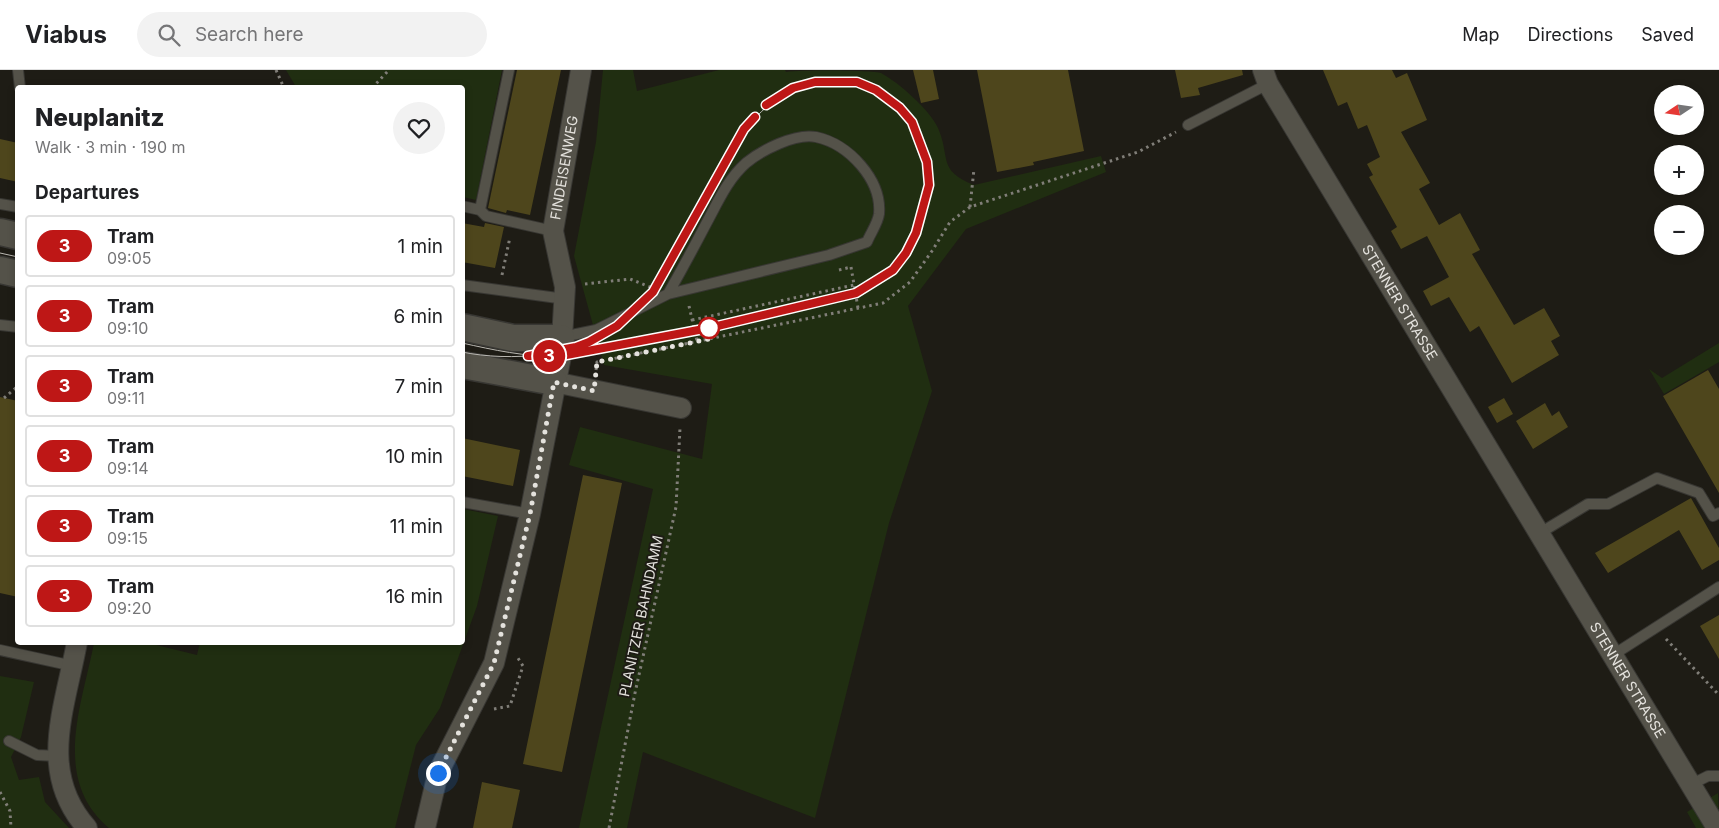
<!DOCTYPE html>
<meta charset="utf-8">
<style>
body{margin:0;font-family:Inter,sans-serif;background:#f2f2f2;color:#202124;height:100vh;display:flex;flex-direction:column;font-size:19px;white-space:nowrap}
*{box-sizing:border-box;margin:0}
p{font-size:16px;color:#757577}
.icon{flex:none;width:28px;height:28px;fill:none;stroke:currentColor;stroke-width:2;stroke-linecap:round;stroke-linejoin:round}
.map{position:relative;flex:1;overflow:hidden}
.details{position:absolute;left:15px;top:15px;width:450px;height:560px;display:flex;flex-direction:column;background:#fff;border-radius:5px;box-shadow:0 2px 8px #0003}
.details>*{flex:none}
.badge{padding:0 10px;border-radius:16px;font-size:18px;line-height:32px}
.needle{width:32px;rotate:257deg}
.buttons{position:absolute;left:1654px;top:15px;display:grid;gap:10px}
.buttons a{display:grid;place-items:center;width:50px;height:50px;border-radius:50%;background:#fff;box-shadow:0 2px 8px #0003;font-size:25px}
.you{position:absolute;width:25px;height:25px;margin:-12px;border:4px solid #fff;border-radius:50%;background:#1a73e8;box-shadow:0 0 0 8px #1a73e833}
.map>.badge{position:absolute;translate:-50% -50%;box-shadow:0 0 0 2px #fff}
h2{padding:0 20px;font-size:19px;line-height:45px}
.round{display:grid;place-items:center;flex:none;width:52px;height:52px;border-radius:26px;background:#f2f2f2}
.head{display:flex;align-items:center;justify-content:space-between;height:85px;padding:0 20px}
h1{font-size:24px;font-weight:800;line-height:38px}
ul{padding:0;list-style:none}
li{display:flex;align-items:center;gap:15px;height:62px;margin:0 10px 8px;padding:0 10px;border:2px solid #e0e0e0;border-radius:5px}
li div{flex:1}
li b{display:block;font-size:19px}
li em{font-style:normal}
li .badge{min-width:55px;font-weight:700;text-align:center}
header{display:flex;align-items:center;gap:30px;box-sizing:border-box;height:70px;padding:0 25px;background:#fff;border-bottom:1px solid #e0e0e0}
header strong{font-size:24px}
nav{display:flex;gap:28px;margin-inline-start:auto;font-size:18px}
.search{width:350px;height:45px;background:#f2f2f2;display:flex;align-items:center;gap:12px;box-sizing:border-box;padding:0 18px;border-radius:28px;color:#757577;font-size:19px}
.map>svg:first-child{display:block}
.green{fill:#202e11}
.building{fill:#4e461c}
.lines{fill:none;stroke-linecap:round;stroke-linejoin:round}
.service-casing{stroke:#383733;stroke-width:12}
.minor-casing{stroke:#383733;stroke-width:22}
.tertiary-casing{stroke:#383733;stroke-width:29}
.path{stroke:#807e78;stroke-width:3;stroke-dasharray:2.5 4;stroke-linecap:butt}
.service{stroke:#545249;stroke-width:10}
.minor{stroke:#545249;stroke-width:20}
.tertiary{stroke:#545249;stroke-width:26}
.tram{stroke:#bbb9b3;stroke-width:1}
.line-casing{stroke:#fff;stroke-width:11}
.line{stroke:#be1716;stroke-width:8}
.walk{stroke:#e4e2dd;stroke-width:5;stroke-dasharray:0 9}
.stop-dot{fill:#fff;stroke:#be1716;stroke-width:2.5}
.labels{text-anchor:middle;stroke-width:4;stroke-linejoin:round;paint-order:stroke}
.street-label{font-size:14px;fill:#e4e2dd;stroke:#1e1c15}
</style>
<header>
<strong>Viabus</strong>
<div class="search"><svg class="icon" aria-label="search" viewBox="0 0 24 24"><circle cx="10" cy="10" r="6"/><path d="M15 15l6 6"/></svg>Search here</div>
<nav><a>Map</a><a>Directions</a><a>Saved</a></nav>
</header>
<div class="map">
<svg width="1719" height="758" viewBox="0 0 1719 758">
<rect width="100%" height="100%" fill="#1e1c15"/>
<!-- green -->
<path class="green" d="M286 0H502L476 130 463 127 462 18 296 17Z
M603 0H633L637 21 719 0H785L786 2C804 0 865 0 881 3 898 12 930 40 938 58 951 88 937 100 974 115L1101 86 1106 102 966 159 908 236 932 321 889 453 815 748 643 682 627 758H579L653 419 569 395 580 357 702 389 712 314 604 295 574 186 596 72Z
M1719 273V292L1664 324 1649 299 1662 308Z
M463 439 498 446 477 536 440 638 416 675 395 758H109C51 709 82 635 94 573H148L197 585 200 572H462Z
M0 606 34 612 21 667 11 687 19 710 39 707 45 732 69 758H0Z
M1718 723 1719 758H1696L1687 742Z"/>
<!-- building -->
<path class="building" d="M517 0H561L530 145 507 140 506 143 488 138Z
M913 0H933L939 29 921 33Z
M977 0H1068L1084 81 1033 92 1034 95 997 102Z
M1175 0H1242L1243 5 1198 18 1200 25 1181 28Z
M1323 0H1392L1396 8 1407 3 1427 50 1401 62 1430 113 1419 119 1439 155 1460 143 1480 180 1472 184 1514 255 1544 238 1560 266 1551 271 1559 285 1512 313 1479 256 1470 262 1449 227 1431 236 1423 221 1449 207 1427 166 1401 179 1391 161 1397 157 1369 107 1373 105 1367 94 1380 87 1367 55 1358 59 1347 32 1338 36Z
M0 69 18 73V112L0 108Z
M462 153 484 157 485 153 504 157 495 198 462 192Z
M1708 300 1719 319V423L1663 326Z
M0 327 18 331V527L0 523Z
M1504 328 1513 344 1497 353 1488 337Z
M1545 333 1552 346 1559 341 1568 357 1533 379 1516 351Z
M462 368 520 380 513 416 462 406Z
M583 405 622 413 562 702 523 694Z
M1691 428 1719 478V490L1702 500 1679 460 1608 503 1595 483Z
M1719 545V589L1700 556Z
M482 712 520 720 512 758H473Z"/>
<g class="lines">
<!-- service casing -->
<g class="service-casing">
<path id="service" d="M18 0 20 18
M1188 55 1268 14
M0 134 18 137
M462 136 480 140 486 146 553 161
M480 140 509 0
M462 215 565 229
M0 255 18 257
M562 267 596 260 668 224 829 185 867 172C870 164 878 153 879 144 882 110 849 74 816 67 795 63 762 80 746 93 727 110 718 132 706 154 694 177 681 201 668 224
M462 432 530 444
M1540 463 1588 434H1608L1657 408 1699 423 1713 446 1719 443
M0 580 73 596
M1613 585 1719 517
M9 671 37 685 57 686
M1690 715 1708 706H1719"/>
</g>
<!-- minor casing -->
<g class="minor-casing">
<g id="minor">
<path id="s1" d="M1263 0 1268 14 1717 758"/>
<path d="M554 312 681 338"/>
<path d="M77 572C65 638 37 702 87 758"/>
<path id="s2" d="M425 758 438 703 494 593 530 444 561 286 565 217 553 161 581 0"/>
</g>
</g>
<!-- tertiary casing -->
<g class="tertiary-casing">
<path id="tertiary" d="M0 162 18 166
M0 200 18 204
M462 257 513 268H561
M462 295 554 312"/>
</g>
<!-- path -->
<path class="path" d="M276 0 284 18
M372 18 389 0
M970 137 974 99
M851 197 858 238
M839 200 851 197
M502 205 510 167
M585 214 630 209 650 217
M689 236 697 271
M692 250 854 215
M596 300 597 292 883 233 910 212 932 181 950 152 970 137 1138 82 1176 62
M4 328 18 316
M1666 569 1719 625
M494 639 510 636 523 596 516 585
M0 722 10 741 11 758
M609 758 635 623 676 437 680 358"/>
<!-- service -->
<use href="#service" class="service"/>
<!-- minor -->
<use href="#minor" class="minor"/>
<!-- tertiary -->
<use href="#tertiary" class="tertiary"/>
<!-- tram -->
<path class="tram" d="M0 183 18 187
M462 273C494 280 525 287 558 286 589 285 622 275 653 269 696 261 739 251 782 241 803 236 840 231 858 222 865 218 872 213 879 209 932 175 945 87 901 40 883 20 858 10 831 11 729 15 706 154 653 221 644 233 630 245 618 255 579 287 510 292 462 282"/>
</g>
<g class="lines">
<!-- line casing -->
<g class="line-casing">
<path id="line" d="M755 47 744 59 653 222 617 256 589 272 576 277 528 286H561L709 258 856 223 893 200 906 183 916 163 929 115 927 92 912 52 900 38 876 20 857 12H815L793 18 766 35"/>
</g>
<!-- line -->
<use href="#line" class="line"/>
<!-- walk -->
<path class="walk" d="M438 703 494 593 530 444 554 312 594 321 597 292 714 268 709 258"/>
</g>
<!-- markers -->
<circle class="stop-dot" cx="709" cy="258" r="10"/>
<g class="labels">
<!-- street labels -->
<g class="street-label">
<text dy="5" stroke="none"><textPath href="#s2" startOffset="685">FINDEISENWEG</textPath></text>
<text dy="5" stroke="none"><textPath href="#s1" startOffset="270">STENNER STRASSE</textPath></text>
<text transform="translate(641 546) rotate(-78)" y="5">PLANITZER BAHNDAMM</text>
<text dy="5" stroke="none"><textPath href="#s1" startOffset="711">STENNER STRASSE</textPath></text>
</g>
</g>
</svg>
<div class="buttons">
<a><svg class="needle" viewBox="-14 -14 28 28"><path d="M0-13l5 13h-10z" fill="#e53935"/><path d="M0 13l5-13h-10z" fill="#757577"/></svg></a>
<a>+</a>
<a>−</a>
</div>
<div class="you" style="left:438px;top:703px"></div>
<b class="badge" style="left:549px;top:286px;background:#be1716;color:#fff">3</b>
<section class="details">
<div class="head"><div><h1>Neuplanitz</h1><p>Walk · 3 min · 190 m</p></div><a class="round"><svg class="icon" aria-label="heart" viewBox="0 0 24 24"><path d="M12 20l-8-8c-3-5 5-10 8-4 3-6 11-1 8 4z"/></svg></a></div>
<h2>Departures</h2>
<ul>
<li><span class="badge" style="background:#be1716;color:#fff">3</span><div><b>Tram</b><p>09:05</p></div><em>1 min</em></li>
<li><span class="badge" style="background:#be1716;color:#fff">3</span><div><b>Tram</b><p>09:10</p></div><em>6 min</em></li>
<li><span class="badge" style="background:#be1716;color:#fff">3</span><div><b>Tram</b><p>09:11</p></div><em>7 min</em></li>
<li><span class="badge" style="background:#be1716;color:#fff">3</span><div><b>Tram</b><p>09:14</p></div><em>10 min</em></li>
<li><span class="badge" style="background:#be1716;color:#fff">3</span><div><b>Tram</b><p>09:15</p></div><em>11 min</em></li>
<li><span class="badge" style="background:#be1716;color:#fff">3</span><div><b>Tram</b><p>09:20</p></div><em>16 min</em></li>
</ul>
</section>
</div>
